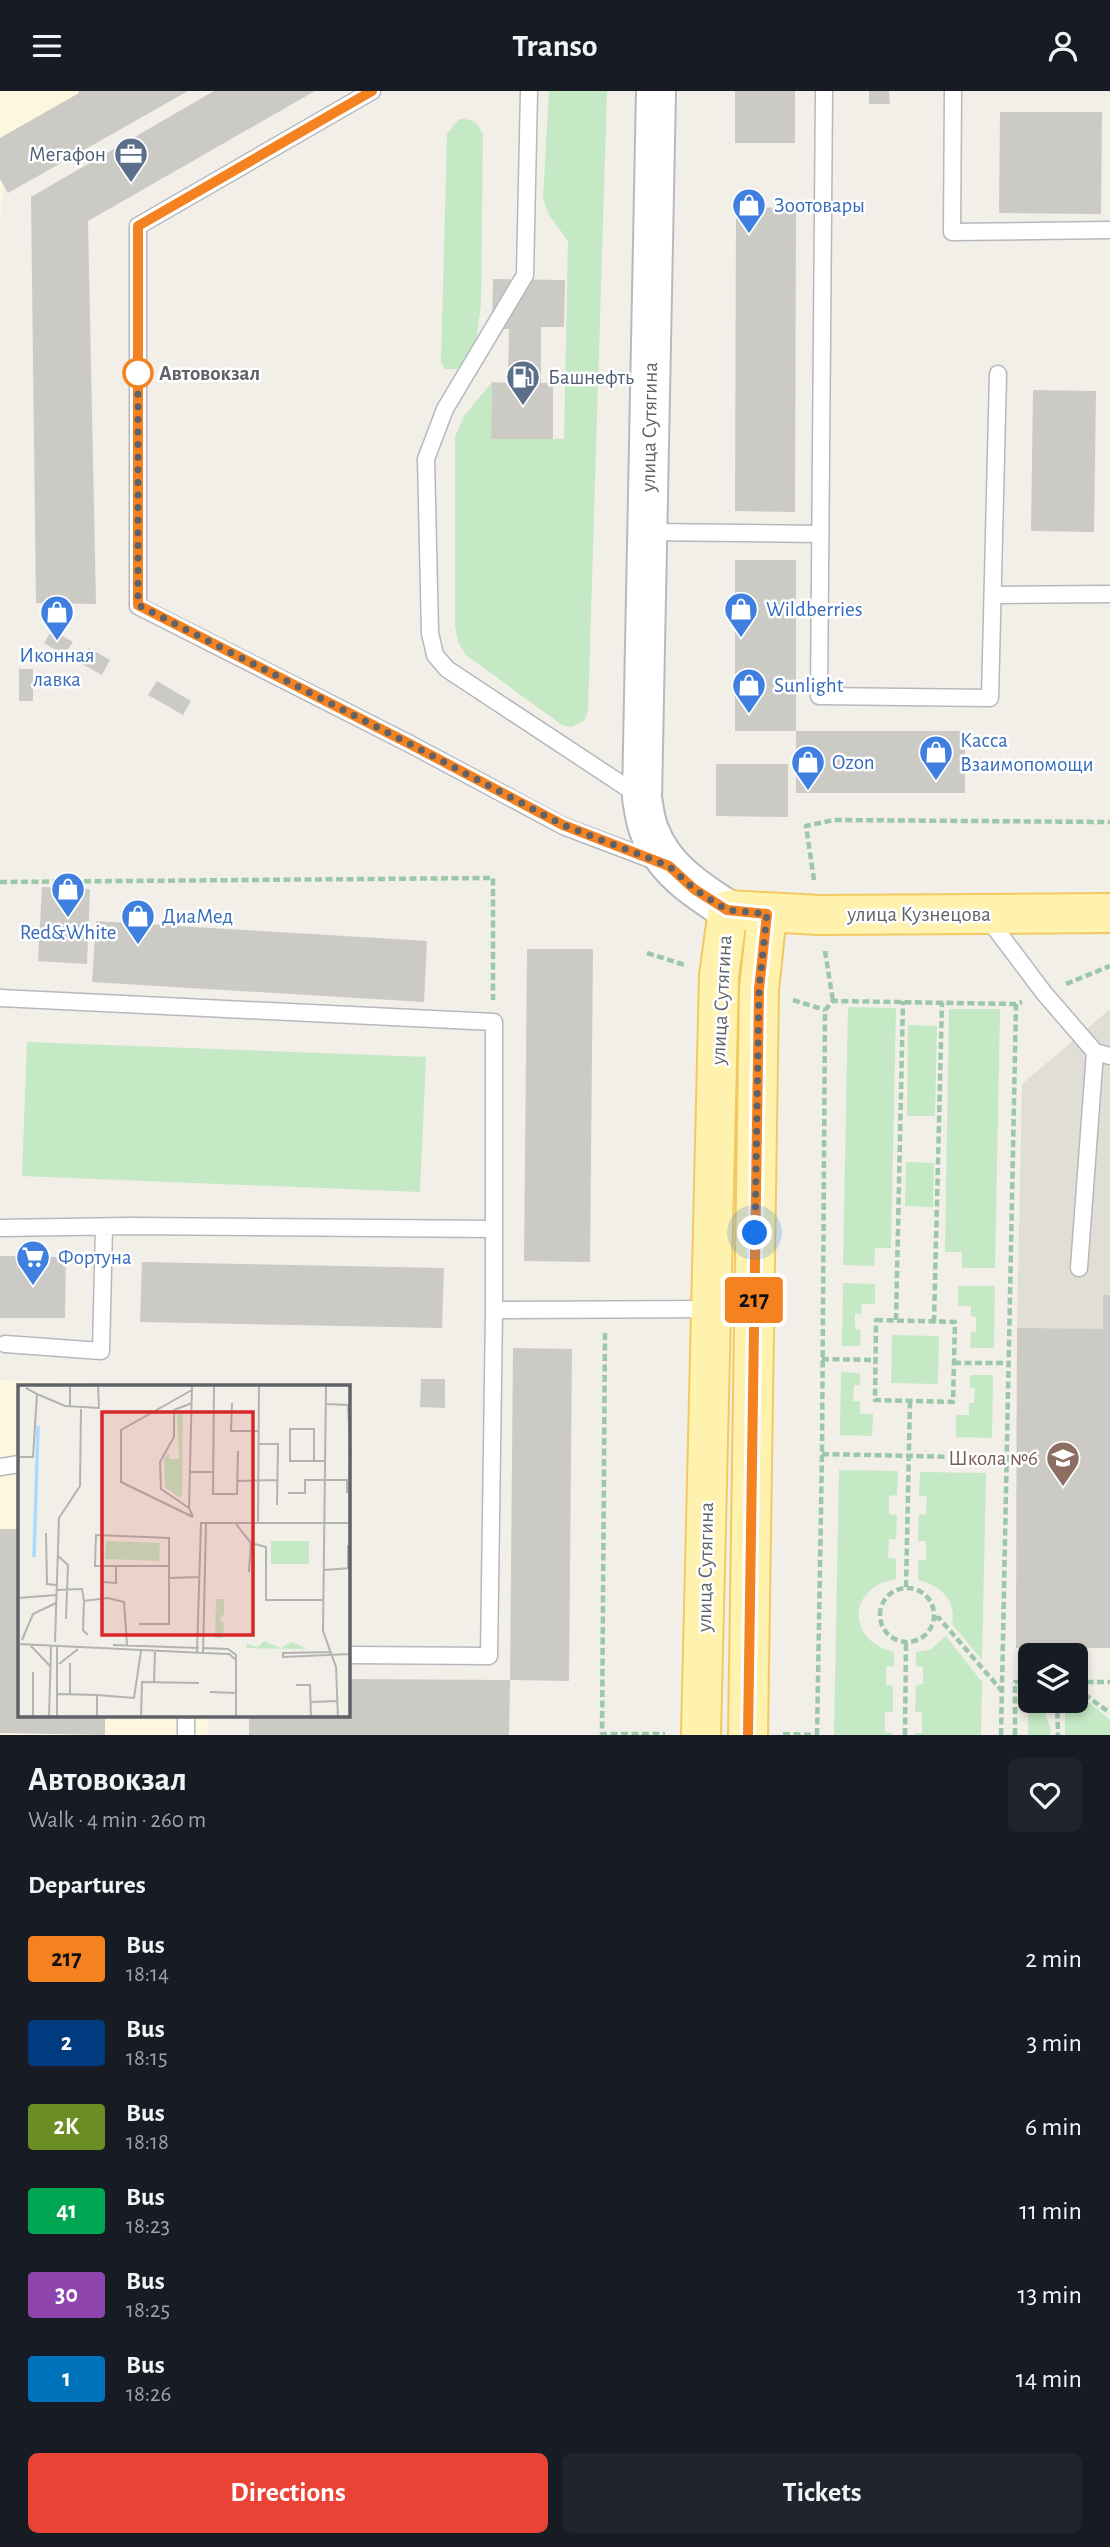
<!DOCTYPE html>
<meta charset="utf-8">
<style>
body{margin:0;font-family:"Alegreya Sans",sans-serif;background:#20242c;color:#f1f3f6;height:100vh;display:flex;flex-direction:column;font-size:26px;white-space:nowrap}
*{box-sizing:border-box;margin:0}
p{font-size:23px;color:#9ea1a6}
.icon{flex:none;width:38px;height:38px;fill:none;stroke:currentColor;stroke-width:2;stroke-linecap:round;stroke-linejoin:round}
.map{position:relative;height:1644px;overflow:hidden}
.panel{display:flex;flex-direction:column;background:#171b24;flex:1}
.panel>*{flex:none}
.badge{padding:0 14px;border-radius:5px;font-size:24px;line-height:46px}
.fabs{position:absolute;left:1018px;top:1552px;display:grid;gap:14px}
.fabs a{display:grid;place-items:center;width:70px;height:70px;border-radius:10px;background:#171b24;box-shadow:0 4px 10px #0003;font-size:35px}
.you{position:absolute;width:35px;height:35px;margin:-18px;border:5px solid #fff;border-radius:50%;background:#1a73e8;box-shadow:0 0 0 10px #1a73e833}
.map>.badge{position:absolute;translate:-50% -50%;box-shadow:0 0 0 4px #fff}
h2{padding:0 28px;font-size:26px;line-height:63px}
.round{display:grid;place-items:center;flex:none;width:74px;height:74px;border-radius:10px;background:#20242c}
.summary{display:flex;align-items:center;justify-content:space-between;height:119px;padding:0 28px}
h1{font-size:33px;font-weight:600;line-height:52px}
.button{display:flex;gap:14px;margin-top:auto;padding:14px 28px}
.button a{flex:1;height:80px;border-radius:10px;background:#ea4335;color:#fff;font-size:28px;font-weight:600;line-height:80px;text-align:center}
.button a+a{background:#20242c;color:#f1f3f6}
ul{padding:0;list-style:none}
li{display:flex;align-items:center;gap:21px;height:84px;padding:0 28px}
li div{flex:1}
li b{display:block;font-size:26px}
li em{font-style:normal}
li .badge{min-width:77px;font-weight:700;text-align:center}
header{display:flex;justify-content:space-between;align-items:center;height:91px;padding:0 28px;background:#171b24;font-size:32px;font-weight:600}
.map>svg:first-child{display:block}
.commercial{fill:#fef7e0}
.education{fill:#e1ded6}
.green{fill:#c5e8c5}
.building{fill:#cccac5}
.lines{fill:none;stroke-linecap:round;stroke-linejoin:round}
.lane-casing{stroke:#b5b8bc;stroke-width:19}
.secondary-casing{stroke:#b6babf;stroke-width:42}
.primary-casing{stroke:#f2c960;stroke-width:42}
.path{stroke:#9cc7a9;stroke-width:4.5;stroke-dasharray:7 3.5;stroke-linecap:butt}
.lane{stroke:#fff;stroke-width:16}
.secondary{stroke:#fff;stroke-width:38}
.primary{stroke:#fff2af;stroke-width:38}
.line-casing{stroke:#fff;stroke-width:16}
.line{stroke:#f58220;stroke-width:10}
.walk{stroke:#5f6368;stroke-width:7;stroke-dasharray:0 12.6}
.stop-dot{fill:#fff;stroke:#f58220;stroke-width:3.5}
.labels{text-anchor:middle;stroke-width:5;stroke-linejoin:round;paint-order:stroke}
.service-label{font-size:21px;fill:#4e5e75;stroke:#fff;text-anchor:end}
.shop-label{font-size:21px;fill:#366cbe;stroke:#fff;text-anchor:start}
.stop-label{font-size:21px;font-weight:bold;fill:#5f6368;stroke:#fff;text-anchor:start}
.street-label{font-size:21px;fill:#5f6368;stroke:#fff}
.education-label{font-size:21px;fill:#785e54;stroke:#fff;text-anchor:end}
.inset-river{fill:none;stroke:#aadaff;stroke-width:3.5}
.inset-road{fill:none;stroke:#b3b3b1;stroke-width:2}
.view{fill:#d62828;fill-opacity:0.15;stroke:#d62828;stroke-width:3.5}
.inset-edge{fill:none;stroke:#5f6368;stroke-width:3.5}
</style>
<header><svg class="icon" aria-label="menu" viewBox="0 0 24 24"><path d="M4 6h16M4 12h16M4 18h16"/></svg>Transo<svg class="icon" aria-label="person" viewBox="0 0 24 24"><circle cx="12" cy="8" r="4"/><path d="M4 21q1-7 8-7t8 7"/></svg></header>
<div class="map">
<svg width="1110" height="1644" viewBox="0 0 1110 1644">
<rect width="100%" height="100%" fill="#f1efe8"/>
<!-- commercial -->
<path class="commercial" d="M0 0H133L5 73 0 133Z
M0 1289 198 1295 19 1296V1625H208V1644H0Z"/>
<!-- education -->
<path class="education" d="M1110 918V1557H1016L1017 1237 1022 993Z"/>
<!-- green -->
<path class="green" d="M549 0H607L588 620 584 630 571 636 562 634 466 564 458 551 455 535V345L464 325 492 291 491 347 564 348 568 150 548 122 543 108Z
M459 28C473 28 477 31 483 43L481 213 476 251 466 270 457 278H445L441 271 447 43Z
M848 916 896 917 891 1157H875L874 1175 843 1174Z
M949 918H1000L995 1177H962V1161H945Z
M908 934 937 935 935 1025H907Z
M27 951 426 966 420 1101 22 1085Z
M906 1071 934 1072 933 1116 905 1115Z
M843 1192 875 1193V1213H862L861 1223H855V1238L861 1239 860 1255H842Z
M958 1195H995L994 1257H970L971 1240 976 1241V1226L971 1225V1215H958Z
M892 1244 939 1245 938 1293 891 1292Z
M841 1281 860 1282V1294H854L853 1310H860V1323H873L872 1345 840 1344Z
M970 1284H993L992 1347 956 1346V1324H969V1312H974L975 1297H970Z
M839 1379 898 1380 897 1404 889 1405V1423L897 1424 896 1448H889L888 1467 896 1468V1488C847 1496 846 1550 894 1561V1575L886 1576V1594L893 1595V1621H885V1641L892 1642V1644H834Z
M920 1381 986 1382 982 1569 952 1533C957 1508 939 1494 918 1489V1469H926V1450H918L919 1424 926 1423 927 1405H919Z
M946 1545 982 1591 981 1644H915V1642H922V1621H915L916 1594 923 1593V1576L916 1575V1561L930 1559Z
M1076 1605H1082L1110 1629V1644H1065V1610H1076Z
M1041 1612 1051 1638 1050 1644H1028V1623Z"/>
<!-- building -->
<path class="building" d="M78 0H188L8 102 0 88V47L79 2Z
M214 0H315L88 130 96 513 36 512 31 106Z
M735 0H795V52H735Z
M869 0H889L890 13H869Z
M1000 21H1102L1101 123 999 122Z
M736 116 796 117 795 421 735 420Z
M493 188 565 189 564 236H541V292H553V348H491L492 291 508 292 509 238H492Z
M1033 299 1096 300 1094 441 1031 440Z
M735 469H796V640H735Z
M52 539 73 551 64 564 44 552Z
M89 557 110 569 102 584 80 572Z
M19 578H33V610H19Z
M157 590 191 610 183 624 148 604Z
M796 640H965V702H796Z
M716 673H788V726L716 725Z
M42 796 90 798 87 873 38 870Z
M96 830 427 850 424 911 92 891Z
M527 858H593L590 1171 524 1170Z
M0 1165 66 1166 65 1227H0Z
M142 1171 444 1177 442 1237 140 1231Z
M1103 1204H1110V1557H1016L1017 1237 1103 1238Z
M513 1257 572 1258 569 1590 510 1589Z
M421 1288H445V1317L420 1316Z
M0 1438H19V1625H105V1644L0 1642Z
M348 1588 510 1589 509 1644H249V1625H348Z"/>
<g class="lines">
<!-- lane casing -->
<g class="lane-casing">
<path id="lane" d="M372 0 138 135V515L410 653 563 735 658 771
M529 0 525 184 445 318 426 368 430 542 435 564 447 578 641 706
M824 0 819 605 990 607 998 283
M953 0 952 141 1110 139
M647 441 820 443
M993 504 1110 503
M986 825 1044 902 1095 961 1110 965
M0 907 494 931V1219L489 1565 348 1564
M0 1137 130 1135 494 1138
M1079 1177 1095 961
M494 1219 713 1218
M5 1253 101 1260 104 1136
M0 1376 19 1373
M186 1644V1625"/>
</g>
<!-- secondary casing -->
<g class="secondary-casing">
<path id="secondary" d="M656 0 642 707C644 718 645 729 649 739 663 777 695 798 728 819"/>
</g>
<!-- primary casing -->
<g class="primary-casing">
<path id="primary" d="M701 1644 719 885 728 819 819 824 1110 822
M748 1644 759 898 767 823"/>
</g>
<!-- path -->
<path class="path" d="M814 789 806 735 834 729 1110 731
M0 791 493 787V909
M825 860 833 910
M647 862 685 874
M1066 893 1110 875
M793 909 825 919
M876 1229 955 1231 953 1311 875 1309Z
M896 1229 903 910
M934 1231 942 911
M605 1242 602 1643H665
M822 1268 876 1269
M954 1272H1009
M822 1363 1007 1367
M906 1496 910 1310
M880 1524a27 27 0 1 1 54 0a27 27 0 1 1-54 0Z
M935 1527H939L1002 1600
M1076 1591H1110
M1076 1597 1110 1622
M1057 1610 1058 1644
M783 1643 817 1644
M817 1644 822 1363 825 919 833 910 1016 913 1022 911
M905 1644 906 1551
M1001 1644 1016 913
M1015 1644V1591H1031"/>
<!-- lane -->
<use href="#lane" class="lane"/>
<!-- secondary -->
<use href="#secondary" class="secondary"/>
<!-- primary -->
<use href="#primary" class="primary"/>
</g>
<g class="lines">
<!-- line casing -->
<g class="line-casing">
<path id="line" d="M372 0 138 135V514L410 653 563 734 669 775 694 798 727 819 767 823 759 898 748 1644"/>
</g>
<!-- line -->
<use href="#line" class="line"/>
<!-- walk -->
<path class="walk" d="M138 282V280V514L410 653 563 734 669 775 694 798 727 819 767 823 759 898 755 1142"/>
</g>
<!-- icons -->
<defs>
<g id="office-pin" transform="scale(1.75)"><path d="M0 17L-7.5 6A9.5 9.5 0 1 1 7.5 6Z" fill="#5c6f8a" stroke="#fff"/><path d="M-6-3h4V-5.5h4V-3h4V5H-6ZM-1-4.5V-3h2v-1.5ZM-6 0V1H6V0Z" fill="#fff"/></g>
<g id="shop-pin" transform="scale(1.75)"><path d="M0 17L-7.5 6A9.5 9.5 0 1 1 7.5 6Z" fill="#3f7fe0" stroke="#fff"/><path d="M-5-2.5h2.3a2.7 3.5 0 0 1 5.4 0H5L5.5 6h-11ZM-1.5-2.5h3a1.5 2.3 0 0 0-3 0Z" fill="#fff"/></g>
<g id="fuel-pin" transform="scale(1.75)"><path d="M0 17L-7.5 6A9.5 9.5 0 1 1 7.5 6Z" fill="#5c6f8a" stroke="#fff"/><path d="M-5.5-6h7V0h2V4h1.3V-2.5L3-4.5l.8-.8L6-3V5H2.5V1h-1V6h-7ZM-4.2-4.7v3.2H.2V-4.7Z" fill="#fff"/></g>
<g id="supermarket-pin" transform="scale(1.75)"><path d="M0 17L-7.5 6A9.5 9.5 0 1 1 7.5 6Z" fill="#3f7fe0" stroke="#fff"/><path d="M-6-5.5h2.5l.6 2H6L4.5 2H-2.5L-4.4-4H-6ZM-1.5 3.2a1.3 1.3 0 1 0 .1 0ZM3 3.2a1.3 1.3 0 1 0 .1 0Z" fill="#fff"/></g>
<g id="school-pin" transform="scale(1.75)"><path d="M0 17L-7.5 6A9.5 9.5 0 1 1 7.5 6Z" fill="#8d6e63" stroke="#fff"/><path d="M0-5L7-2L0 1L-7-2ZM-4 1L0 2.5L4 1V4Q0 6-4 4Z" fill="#fff"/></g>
</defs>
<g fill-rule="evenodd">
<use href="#office-pin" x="131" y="63"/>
<use href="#shop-pin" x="749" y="114"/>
<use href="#fuel-pin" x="523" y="286"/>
<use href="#shop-pin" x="741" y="518"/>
<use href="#shop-pin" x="57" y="521"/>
<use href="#shop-pin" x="749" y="594"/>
<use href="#shop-pin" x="936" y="661"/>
<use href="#shop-pin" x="808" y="671"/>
<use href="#shop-pin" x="68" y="798"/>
<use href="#shop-pin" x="138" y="825"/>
<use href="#supermarket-pin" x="33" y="1166"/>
<use href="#school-pin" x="1063" y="1367"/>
</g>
<!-- markers -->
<circle class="stop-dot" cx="138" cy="282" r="14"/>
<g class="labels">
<!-- service labels -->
<g class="service-label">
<text x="106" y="70">Мегафон</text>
<text x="548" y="293" text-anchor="start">Башнефть</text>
</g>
<!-- shop labels -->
<g class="shop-label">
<text x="774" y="121">Зоотовары</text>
<text x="766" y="525">Wildberries</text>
<text x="57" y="571" text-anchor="middle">Иконная<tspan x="57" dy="24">лавка</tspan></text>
<text x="774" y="601">Sunlight</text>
<text x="960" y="656">Касса<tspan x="960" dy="24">Взаимопомощи</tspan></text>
<text x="832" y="678">Ozon</text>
<text x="162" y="832">ДиаМед</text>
<text x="68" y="848" text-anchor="middle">Red&amp;White</text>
<text x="58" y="1173">Фортуна</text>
</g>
<!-- stop labels -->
<g class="stop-label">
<text x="159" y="289">Автовокзал</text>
</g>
<!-- street labels -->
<g class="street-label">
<text transform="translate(649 336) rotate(-89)" y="7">улица Сутягина</text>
<text x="919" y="830">улица Кузнецова</text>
<text transform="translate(721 909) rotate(-87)" y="7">улица Сутягина</text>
<text transform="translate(705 1476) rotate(-89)" y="7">улица Сутягина</text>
</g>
<!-- education labels -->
<g class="education-label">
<text x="1038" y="1374">Школа №6</text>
</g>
</g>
<!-- overview -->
<g transform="translate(18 1294)">
<rect width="332" height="332" fill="#f1efe8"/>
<path d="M165 25 164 111 162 113 147 102 146 74 151 67V74H161L159 26ZM88 156 142 158 141 176 87 174ZM253 156H291V179H253ZM198 214H206V229L201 234 206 239 205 253H197ZM246 256 263 263 274 257 289 264 228 263 229 259 240 262Z" fill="#c5e8c5"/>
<path class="inset-river" d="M16 172 20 41"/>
<path class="inset-road" d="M174 0 171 123 175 132M196 0 195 109H219L220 66M308 0 305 246 318 282 320 333M174 5 103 45V97L175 132M19 9 47 21 81 23 80 0M214 18 213 46H240M308 19 332 20M330 20 333 73M52 22V0M240 59H260L259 120M0 72H15L19 9 8 3M296 76V44H272V76H307M172 87H196M219 96 260 95M270 108H287V95H329V107H333M171 123 143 104 142 77 156 52V25L174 18M218 139 233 158 248 162V215H306M240 139 241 0M28 148 29 199 38 200M330 160V184M40 171 50 180 48 234M306 185 333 183M231 187 233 158M151 193 181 192M85 197 98 198V181M38 205 64 204 66 216 90 213 106 217 109 260M0 213 38 210M66 216 65 245 70 250M121 239H151V153L78 150 77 181H151M4 255 15 229 38 218M37 257 41 133 62 101 63 24M0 259 185 268 188 139M95 260 181 263M13 261 32 281M186 263 210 264 218 270V333M313 267 265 268V272L333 269M179 268 183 138H333M185 268 211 269 218 275M41 279 60 264M136 298 137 267M278 300H292L293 333M192 307 219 308M40 309 79 310V333M52 309V278M79 310 116 313 123 266M292 317 319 316M15 333V287M31 333 33 261M39 333V261M123 333 124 297 181 298"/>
<path class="view" d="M84 27H235V250H84Z"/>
<rect width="332" height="332" class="inset-edge"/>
</g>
</svg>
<div class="fabs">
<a><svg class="icon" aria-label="layers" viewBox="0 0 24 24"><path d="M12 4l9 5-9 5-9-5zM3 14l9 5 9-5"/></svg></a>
</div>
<div class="you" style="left:755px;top:1142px"></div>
<b class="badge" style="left:754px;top:1209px;background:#f58220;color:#111">217</b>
</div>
<section class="panel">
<div class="summary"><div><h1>Автовокзал</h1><p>Walk · 4 min · 260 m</p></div><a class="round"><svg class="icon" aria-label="heart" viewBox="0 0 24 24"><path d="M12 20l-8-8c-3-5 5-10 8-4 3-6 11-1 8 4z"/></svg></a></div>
<h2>Departures</h2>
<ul>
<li><span class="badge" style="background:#f58220;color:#111">217</span><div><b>Bus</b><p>18:14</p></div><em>2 min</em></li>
<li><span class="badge" style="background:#003b80;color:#fff">2</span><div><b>Bus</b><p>18:15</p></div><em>3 min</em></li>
<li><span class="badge" style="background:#6b8e23;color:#fff">2К</span><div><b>Bus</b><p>18:18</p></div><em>6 min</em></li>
<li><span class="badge" style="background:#00a651;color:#fff">41</span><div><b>Bus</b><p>18:23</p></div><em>11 min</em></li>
<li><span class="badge" style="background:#8e44ad;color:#fff">30</span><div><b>Bus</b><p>18:25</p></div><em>13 min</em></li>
<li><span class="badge" style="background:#0072bc;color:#fff">1</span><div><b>Bus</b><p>18:26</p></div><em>14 min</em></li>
</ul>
<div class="button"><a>Directions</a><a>Tickets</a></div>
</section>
